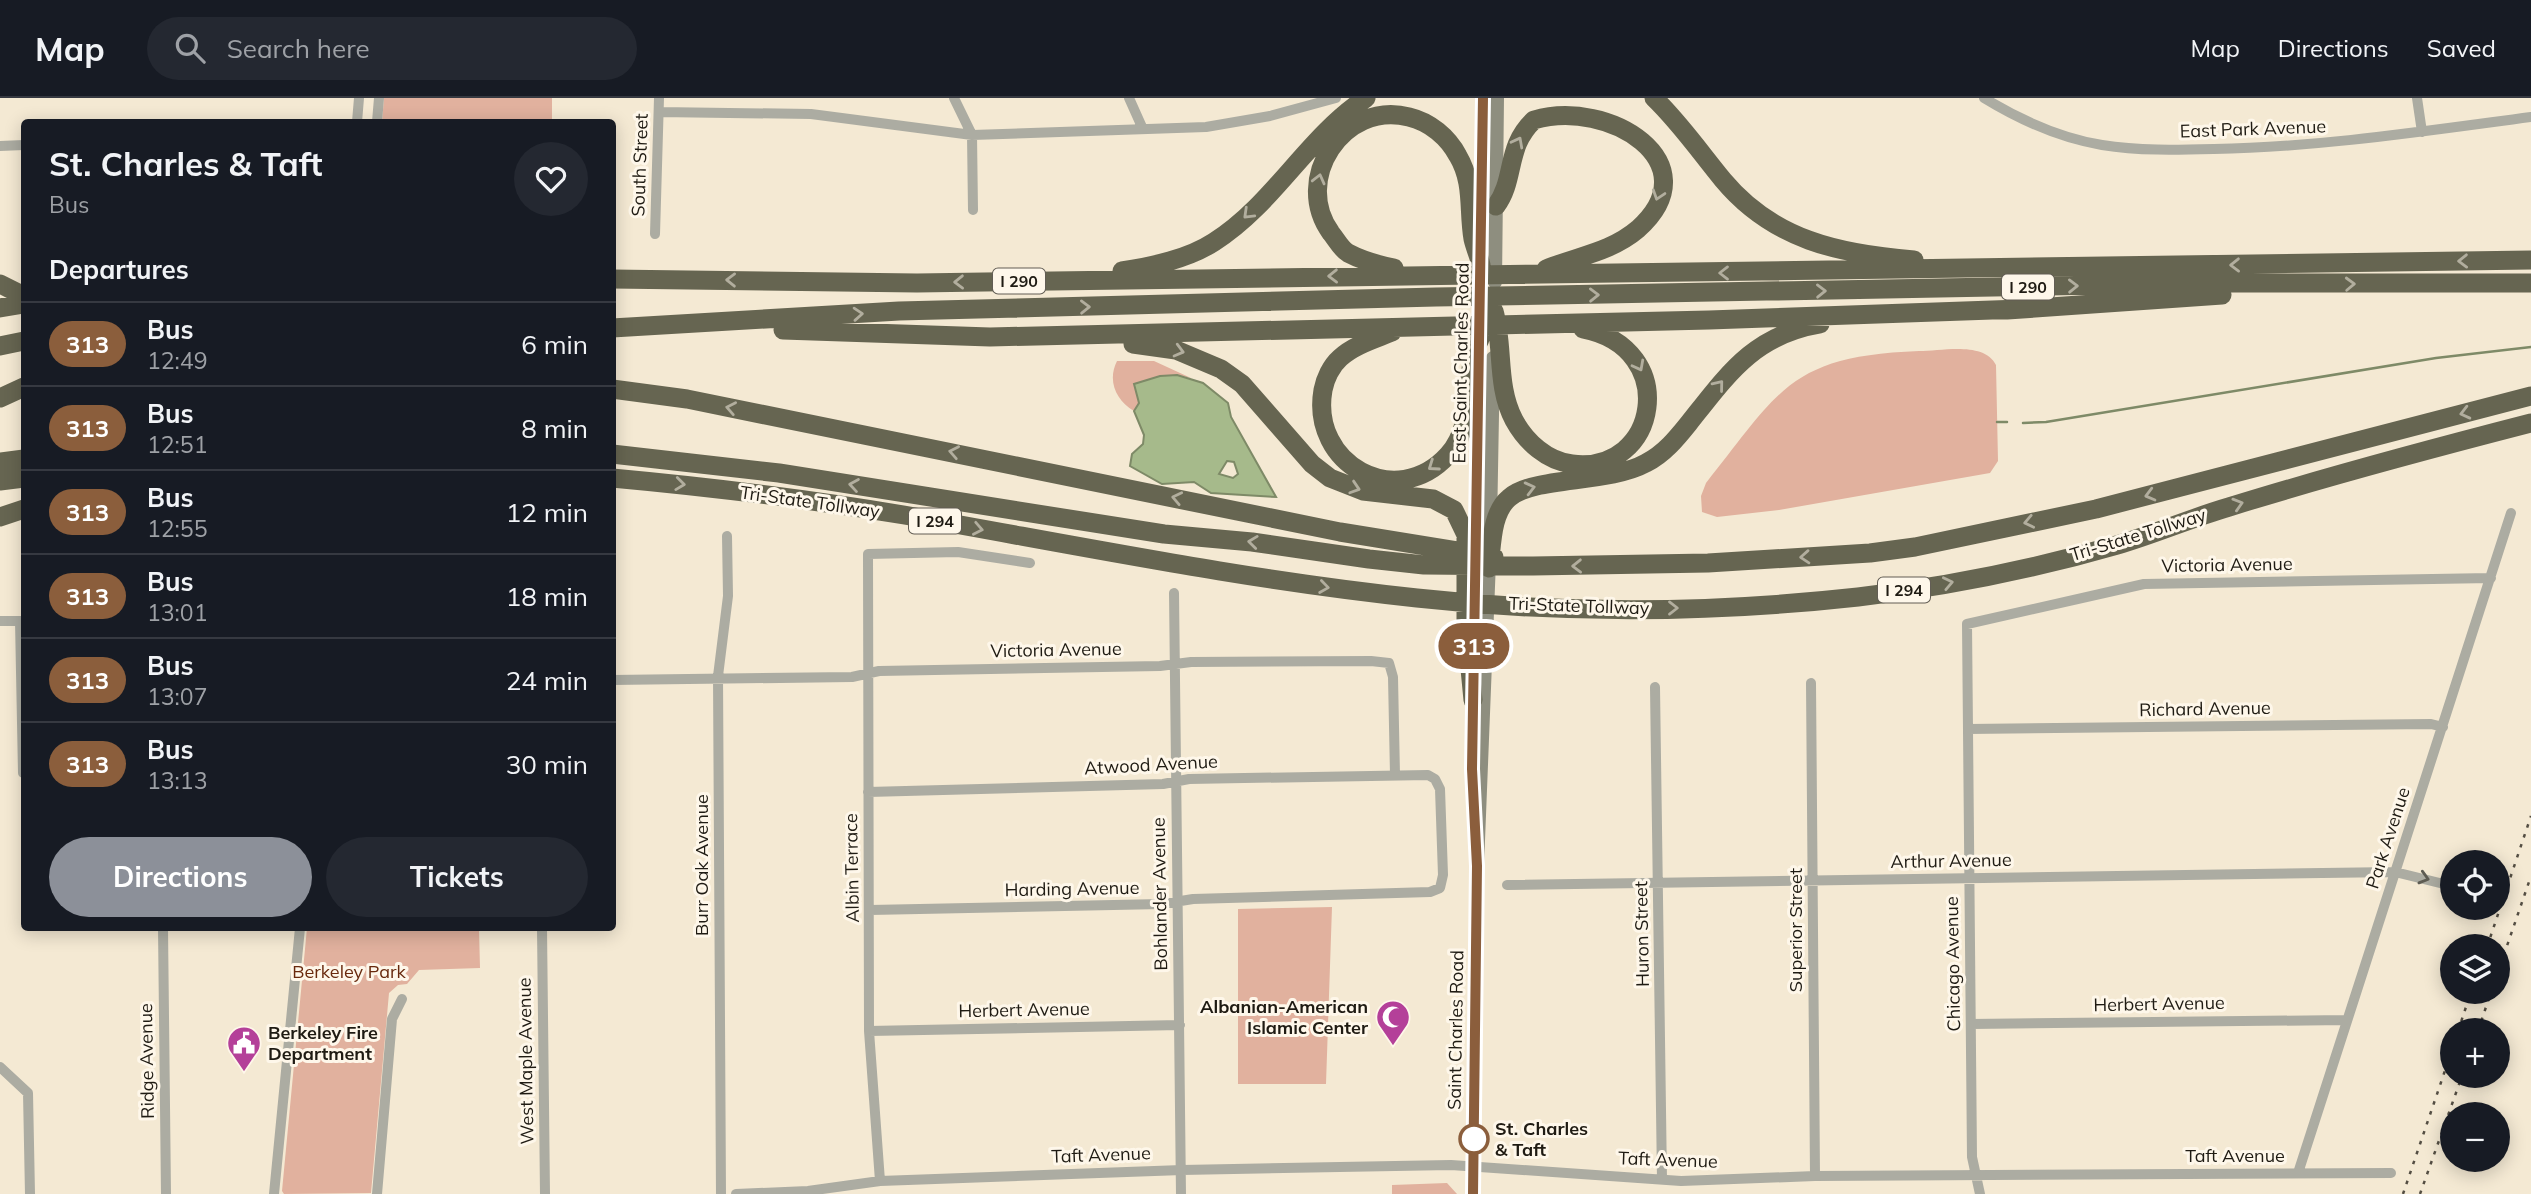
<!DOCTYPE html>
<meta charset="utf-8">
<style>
body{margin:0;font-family:Mulish,sans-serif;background:#242831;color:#f1f3f6;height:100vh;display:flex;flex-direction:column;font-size:26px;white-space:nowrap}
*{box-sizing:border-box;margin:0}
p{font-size:23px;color:#9ea1a6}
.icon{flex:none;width:38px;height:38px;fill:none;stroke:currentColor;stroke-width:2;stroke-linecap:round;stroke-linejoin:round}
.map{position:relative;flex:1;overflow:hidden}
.side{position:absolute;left:21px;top:21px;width:595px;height:812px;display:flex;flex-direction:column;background:#171b24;border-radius:7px;box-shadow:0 4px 18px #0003}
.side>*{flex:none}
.badge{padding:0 14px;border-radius:23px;font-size:24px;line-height:46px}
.controls{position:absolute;left:2440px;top:752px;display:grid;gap:14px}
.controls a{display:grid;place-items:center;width:70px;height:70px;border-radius:50%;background:#171b24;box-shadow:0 4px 18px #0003;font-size:35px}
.map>.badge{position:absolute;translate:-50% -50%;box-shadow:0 0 0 4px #fff}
h2{padding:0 28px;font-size:26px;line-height:63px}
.round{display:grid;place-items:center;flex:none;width:74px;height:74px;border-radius:37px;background:#242831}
.summary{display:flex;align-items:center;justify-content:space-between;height:119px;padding:0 28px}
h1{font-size:33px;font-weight:700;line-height:52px}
.action{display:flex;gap:14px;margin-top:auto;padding:14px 28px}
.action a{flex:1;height:80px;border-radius:42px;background:#8c9099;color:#fff;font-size:28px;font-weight:700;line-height:80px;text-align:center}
.action a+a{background:#242831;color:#f1f3f6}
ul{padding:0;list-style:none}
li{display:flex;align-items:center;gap:21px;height:84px;padding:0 28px;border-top:2px solid #363941}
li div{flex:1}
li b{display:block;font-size:26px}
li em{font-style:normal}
li .badge{min-width:77px;font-weight:700;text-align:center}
header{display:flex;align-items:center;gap:42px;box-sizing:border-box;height:98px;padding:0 35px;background:#171b24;border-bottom:2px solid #363941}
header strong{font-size:33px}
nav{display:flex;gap:38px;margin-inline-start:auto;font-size:24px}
.search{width:490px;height:63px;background:#242831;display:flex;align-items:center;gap:18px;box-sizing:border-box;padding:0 24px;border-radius:38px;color:#9ea1a6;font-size:26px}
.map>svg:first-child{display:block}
.green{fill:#e1b19e}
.water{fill:#a6ba8b;stroke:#7e8a67;stroke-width:2;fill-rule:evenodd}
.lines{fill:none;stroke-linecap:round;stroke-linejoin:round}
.stream{stroke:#7e8a67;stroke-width:2.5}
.minor{stroke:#acaca2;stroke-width:10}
.secondary{stroke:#8e8e7f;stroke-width:14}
.motorway{stroke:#666551;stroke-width:19}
.rail{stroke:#544e43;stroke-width:2.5;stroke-dasharray:3.5 7;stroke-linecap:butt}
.oneway{stroke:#b2ae9e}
.oneway2{stroke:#5e5c53}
.line-casing{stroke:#fff;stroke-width:16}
.line{stroke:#8b5e3c;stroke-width:10}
.stop-dot{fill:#fff;stroke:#8b5e3c;stroke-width:3.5}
.labels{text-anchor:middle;stroke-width:6;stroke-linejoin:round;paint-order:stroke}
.shield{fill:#fef7ea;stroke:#625d54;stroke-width:2}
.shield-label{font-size:16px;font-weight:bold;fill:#1f1b13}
.street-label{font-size:18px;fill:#1f1b13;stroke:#fef7ea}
.park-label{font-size:18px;fill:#68290d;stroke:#fef7ea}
.poi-label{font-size:18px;font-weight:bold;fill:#1f1b13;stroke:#fef7ea;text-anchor:end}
.stop-label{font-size:18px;font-weight:bold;fill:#1f1b13;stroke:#fef7ea;text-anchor:start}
</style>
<header>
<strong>Map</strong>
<div class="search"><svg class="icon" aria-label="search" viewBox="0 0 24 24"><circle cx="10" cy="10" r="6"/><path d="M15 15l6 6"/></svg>Search here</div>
<nav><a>Map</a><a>Directions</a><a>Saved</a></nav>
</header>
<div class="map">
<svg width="2531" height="1096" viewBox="0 0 2531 1096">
<rect width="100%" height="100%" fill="#f4e9d3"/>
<!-- green -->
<path class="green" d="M384 0H552V24H382Z
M1919 253C1942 253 1984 243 1996 267L1998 363 1990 375 1779 412 1717 419 1702 414 1701 398 1706 385C1780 292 1790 258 1919 253Z
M1117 263H1154L1191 280 1177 277 1135 286 1139 305 1134 313C1116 302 1107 283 1117 263Z
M1332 809 1326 986H1238V811Z
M307 830H479L480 870 419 872 407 886 398 887 389 895 371 1095 284 1096 282 1093Z
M1447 1085 1457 1096H1392V1087Z"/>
<!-- water -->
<path class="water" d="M1177 277 1203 285 1228 305 1231 319 1276 399 1211 395 1194 384 1162 386 1130 368 1132 356 1143 346 1144 337 1134 313 1139 305 1134 286 1160 278ZM1227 363 1234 364 1238 376 1233 380 1219 376Z"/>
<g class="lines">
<!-- stream -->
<path class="stream" d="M1997 324H2007
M2023 325 2046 324 2436 260 2531 249"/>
<!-- minor -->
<path class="minor" d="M954 0 972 37 973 112
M1129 0 1142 29
M1984 0C2020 22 2060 40 2102 47 2139 53 2176 52 2214 51 2321 49 2425 33 2531 19
M2417 0 2422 34
M659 14 811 16 972 37 1206 29 1270 18 1336 0
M357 24 359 0
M377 24 379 0
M0 48 24 47
M655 136 659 0
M1174 495 1181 1096
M0 523H24
M20 523 23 675
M612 582 852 579 879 573 1160 568 1191 564 1371 563 1389 565 1393 579 1395 677
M1811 585 1815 1078
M1655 589 1662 1082
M1968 631 2431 626 2443 629
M868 694 1163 686 1189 681 1428 677 1435 681 1440 691 1443 777 1440 790 1430 794 1193 801 1162 806 870 812
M1507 787 2395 774 2452 788
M163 830 166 1096
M542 830 545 1096
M1971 926 2346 922
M869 933 1180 927
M0 969 28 995 30 1096
M2298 1075 2511 415
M880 1083 869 933 868 456 958 454 1030 465
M274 1096 300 830
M377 1096 392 921 402 901
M721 1096 718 578 728 498 727 438
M736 1096 808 1093 880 1083 1182 1072 1451 1067 1681 1083 1815 1078 2391 1075
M1980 1096 1972 1059 1967 526 2144 486 2491 480"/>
<!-- secondary -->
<path class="secondary" d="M1481 153 1483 0
M1495 184 1497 0
M1480 237 1481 190
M1490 429 1493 260
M1476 464 1480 260
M1472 674 1473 593
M1473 1096 1477 768 1489 463"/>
<!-- motorway -->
<path class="motorway" d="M1654 0C1680 25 1700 54 1723 82 1773 142 1839 156 1914 162
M1496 108C1516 81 1505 49 1534 22 1609 0 1712 65 1638 131 1611 154 1578 158 1546 171
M1394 170C1378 167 1363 163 1348 155 1341 151 1336 141 1331 135 1292 82 1343 2 1409 19 1430 24 1448 39 1458 58 1474 85 1468 112 1473 141 1475 150 1479 158 1481 167
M1122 173C1153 168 1188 161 1214 144 1274 106 1307 39 1366 0
M612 181 917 185 2531 162
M0 186 24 198
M0 210 24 206
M2007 212 2222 197
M1494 213C1504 249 1496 288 1514 322 1526 344 1547 363 1572 366 1659 377 1681 250 1583 231
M612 230 899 213 1436 199 2218 185H2531
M783 232 990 239 1709 222 2021 211
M1392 234C1375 241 1354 247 1340 260 1331 268 1325 281 1323 292 1310 366 1396 414 1448 357 1478 323 1461 277 1480 241
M1133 246 1176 252 1221 271 1242 286 1312 366 1330 380 1363 393 1433 401 1454 412 1466 437V529L1473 602
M0 248 24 243
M612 291 687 301 1340 434 1494 459
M0 300 24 289
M612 356 779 375 1164 436 1252 444 1369 461 1424 467 1533 468 1708 465 1870 455 1915 449 2096 411 2531 298
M0 364 24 361
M612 380C710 389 808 401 904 417 1075 447 1245 482 1417 500 1562 516 1713 515 1858 499 1944 489 2034 471 2117 447 2155 436 2191 420 2229 409 2329 378 2430 351 2531 325
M0 383 24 380
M0 419 24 411
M1489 470C1492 448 1491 415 1509 400 1533 378 1608 386 1646 365 1664 356 1677 340 1689 325 1728 276 1754 237 1820 226"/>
<!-- rail -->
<path class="rail" d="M2487 849 2531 718
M2497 877 2531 778
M2458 933 2471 894
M2478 933 2491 894
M2403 1096 2452 952
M2420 1096 2462 978"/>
</g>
<!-- one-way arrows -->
<defs><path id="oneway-chevron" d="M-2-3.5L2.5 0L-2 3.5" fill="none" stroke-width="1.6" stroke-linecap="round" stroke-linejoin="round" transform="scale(1.75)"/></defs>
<g class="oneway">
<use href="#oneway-chevron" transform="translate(1518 44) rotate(-62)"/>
<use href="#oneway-chevron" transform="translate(1319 81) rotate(-76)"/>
<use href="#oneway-chevron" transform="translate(1658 97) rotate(108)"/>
<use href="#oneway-chevron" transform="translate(1248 116) rotate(136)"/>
<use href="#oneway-chevron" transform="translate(2463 163) rotate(179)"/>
<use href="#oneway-chevron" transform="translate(2235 167) rotate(179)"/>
<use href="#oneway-chevron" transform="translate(1724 175) rotate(180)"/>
<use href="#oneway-chevron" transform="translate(1333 178) rotate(179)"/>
<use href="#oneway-chevron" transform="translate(731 182) rotate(-179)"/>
<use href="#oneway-chevron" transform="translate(959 184) rotate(179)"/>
<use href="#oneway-chevron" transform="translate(2350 186) rotate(-2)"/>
<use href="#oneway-chevron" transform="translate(2073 188) rotate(-1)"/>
<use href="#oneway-chevron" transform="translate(1821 193) rotate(-1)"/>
<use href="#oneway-chevron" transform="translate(1594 197) rotate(-1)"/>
<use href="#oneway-chevron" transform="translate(1085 209) rotate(-1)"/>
<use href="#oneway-chevron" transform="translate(858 216) rotate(-4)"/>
<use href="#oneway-chevron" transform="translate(1179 253) rotate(15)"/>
<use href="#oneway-chevron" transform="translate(1639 268) rotate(62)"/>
<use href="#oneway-chevron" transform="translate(1719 287) rotate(-51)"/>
<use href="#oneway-chevron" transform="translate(731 310) rotate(-169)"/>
<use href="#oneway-chevron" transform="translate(2465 315) rotate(166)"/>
<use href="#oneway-chevron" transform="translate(954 354) rotate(-169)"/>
<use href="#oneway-chevron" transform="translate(1433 368) rotate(145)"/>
<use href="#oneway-chevron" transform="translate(680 386) rotate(7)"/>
<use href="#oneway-chevron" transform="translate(854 387) rotate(-171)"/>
<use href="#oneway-chevron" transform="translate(1355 390) rotate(18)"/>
<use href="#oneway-chevron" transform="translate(1530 390) rotate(-14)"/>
<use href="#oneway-chevron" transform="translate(2150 397) rotate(165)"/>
<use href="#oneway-chevron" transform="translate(1177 400) rotate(-168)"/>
<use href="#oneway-chevron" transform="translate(2238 406) rotate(-17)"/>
<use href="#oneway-chevron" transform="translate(2029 424) rotate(168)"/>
<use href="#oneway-chevron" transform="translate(978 431) rotate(11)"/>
<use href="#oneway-chevron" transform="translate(1253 444) rotate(-173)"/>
<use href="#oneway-chevron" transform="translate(1805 459) rotate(176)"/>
<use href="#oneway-chevron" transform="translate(1577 468) rotate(179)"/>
<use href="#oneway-chevron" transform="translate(1948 485) rotate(-12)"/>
<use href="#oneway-chevron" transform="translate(1324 489) rotate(8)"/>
<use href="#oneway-chevron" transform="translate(1673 510)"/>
</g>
<use class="oneway2" href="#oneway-chevron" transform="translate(2424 780) rotate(16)"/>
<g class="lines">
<!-- line casing -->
<g class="line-casing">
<path id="line" d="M1473 1096 1477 768 1472 671 1483 0"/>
</g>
<!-- line -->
<use href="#line" class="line"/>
</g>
<!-- icons -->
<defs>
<g id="mosque-pin" transform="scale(1.75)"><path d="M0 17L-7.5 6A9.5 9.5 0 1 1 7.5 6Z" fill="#b44099" stroke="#fef7ea"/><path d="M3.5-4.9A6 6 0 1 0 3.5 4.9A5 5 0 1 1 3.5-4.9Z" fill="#fff"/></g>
<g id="civic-pin" transform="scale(1.75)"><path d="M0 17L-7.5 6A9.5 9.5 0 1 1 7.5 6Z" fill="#b44099" stroke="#fef7ea"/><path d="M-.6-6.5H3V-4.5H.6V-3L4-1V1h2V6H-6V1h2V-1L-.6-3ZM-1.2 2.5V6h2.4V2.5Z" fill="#fff"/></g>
</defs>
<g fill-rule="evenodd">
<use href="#mosque-pin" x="1393" y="919"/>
<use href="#civic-pin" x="244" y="945"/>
</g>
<!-- markers -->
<circle class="stop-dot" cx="1474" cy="1041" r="14"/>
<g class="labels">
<!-- shield labels -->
<g class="shield">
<rect x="993" y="170.5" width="52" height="25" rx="5"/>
<rect x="2002" y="176.5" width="52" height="25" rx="5"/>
<rect x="909" y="410.5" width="52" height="25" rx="5"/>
<rect x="1878" y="479.5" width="52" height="25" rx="5"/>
</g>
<g class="shield-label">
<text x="1019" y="189">I 290</text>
<text x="2028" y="195">I 290</text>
<text x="935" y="429">I 294</text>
<text x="1904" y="498">I 294</text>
</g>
<!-- street labels -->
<g class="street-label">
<text transform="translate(2253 31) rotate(-2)" y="6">East Park Avenue</text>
<text transform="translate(640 67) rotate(-88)" y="6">South Street</text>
<text transform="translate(1461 265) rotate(-89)" y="6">East Saint Charles Road</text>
<text transform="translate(810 404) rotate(8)" y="6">Tri-State Tollway</text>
<text transform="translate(2138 437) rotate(-17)" y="6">Tri-State Tollway</text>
<text transform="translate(2227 467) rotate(-1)" y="6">Victoria Avenue</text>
<text transform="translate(1579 508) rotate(2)" y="6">Tri-State Tollway</text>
<text transform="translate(1056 552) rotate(-1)" y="6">Victoria Avenue</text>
<text transform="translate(2205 611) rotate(-1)" y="6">Richard Avenue</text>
<text transform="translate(1151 667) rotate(-3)" y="6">Atwood Avenue</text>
<text transform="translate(2388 740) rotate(-72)" y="6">Park Avenue</text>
<text transform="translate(1951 763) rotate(-1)" y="6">Arthur Avenue</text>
<text transform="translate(702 767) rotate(-90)" y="6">Burr Oak Avenue</text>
<text transform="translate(852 770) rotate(-91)" y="6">Albin Terrace</text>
<text transform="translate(1072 791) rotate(-1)" y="6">Harding Avenue</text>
<text transform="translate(1160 796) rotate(-91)" y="6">Bohlander Avenue</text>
<text transform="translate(1796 832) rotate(-90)" y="6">Superior Street</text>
<text transform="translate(1642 836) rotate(-91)" y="6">Huron Street</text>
<text transform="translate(1953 866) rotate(-91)" y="6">Chicago Avenue</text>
<text transform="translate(2159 906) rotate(-1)" y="6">Herbert Avenue</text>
<text transform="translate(1024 912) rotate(-1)" y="6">Herbert Avenue</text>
<text transform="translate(1456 932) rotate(-89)" y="6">Saint Charles Road</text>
<text transform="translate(147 963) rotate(-91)" y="6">Ridge Avenue</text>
<text transform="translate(526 963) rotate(-91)" y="6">West Maple Avenue</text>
<text transform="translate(1101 1057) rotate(-2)" y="6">Taft Avenue</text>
<text x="2235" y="1064">Taft Avenue</text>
<text transform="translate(1668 1062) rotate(2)" y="6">Taft Avenue</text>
</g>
<!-- park labels -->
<g class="park-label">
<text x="349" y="880">Berkeley Park</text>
</g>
<!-- poi labels -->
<g class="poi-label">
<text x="1368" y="915">Albanian-American<tspan x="1368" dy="21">Islamic Center</tspan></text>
<text x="268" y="941" text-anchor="start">Berkeley Fire<tspan x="268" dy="21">Department</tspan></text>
</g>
<!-- stop labels -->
<g class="stop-label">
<text x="1495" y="1037">St. Charles<tspan x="1495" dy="21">&amp; Taft</tspan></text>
</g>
</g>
</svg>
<div class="controls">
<a><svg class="icon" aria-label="locate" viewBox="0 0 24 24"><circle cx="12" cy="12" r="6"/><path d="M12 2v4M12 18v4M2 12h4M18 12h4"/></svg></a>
<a><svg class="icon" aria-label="layers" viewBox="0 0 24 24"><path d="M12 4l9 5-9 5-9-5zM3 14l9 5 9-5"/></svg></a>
<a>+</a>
<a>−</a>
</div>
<b class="badge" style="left:1474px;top:548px;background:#8b5e3c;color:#fff">313</b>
<section class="side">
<div class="summary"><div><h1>St. Charles &amp; Taft</h1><p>Bus</p></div><a class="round"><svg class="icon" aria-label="heart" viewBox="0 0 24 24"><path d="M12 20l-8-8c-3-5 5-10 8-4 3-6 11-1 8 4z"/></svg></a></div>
<h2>Departures</h2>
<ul>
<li><span class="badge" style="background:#8b5e3c;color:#fff">313</span><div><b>Bus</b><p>12:49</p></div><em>6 min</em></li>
<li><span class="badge" style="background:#8b5e3c;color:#fff">313</span><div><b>Bus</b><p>12:51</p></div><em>8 min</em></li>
<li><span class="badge" style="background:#8b5e3c;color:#fff">313</span><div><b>Bus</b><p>12:55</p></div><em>12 min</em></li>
<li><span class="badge" style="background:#8b5e3c;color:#fff">313</span><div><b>Bus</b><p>13:01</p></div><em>18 min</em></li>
<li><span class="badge" style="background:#8b5e3c;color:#fff">313</span><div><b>Bus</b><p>13:07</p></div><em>24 min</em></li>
<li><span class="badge" style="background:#8b5e3c;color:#fff">313</span><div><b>Bus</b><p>13:13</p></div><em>30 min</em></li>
</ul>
<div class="action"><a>Directions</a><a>Tickets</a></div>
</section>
</div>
